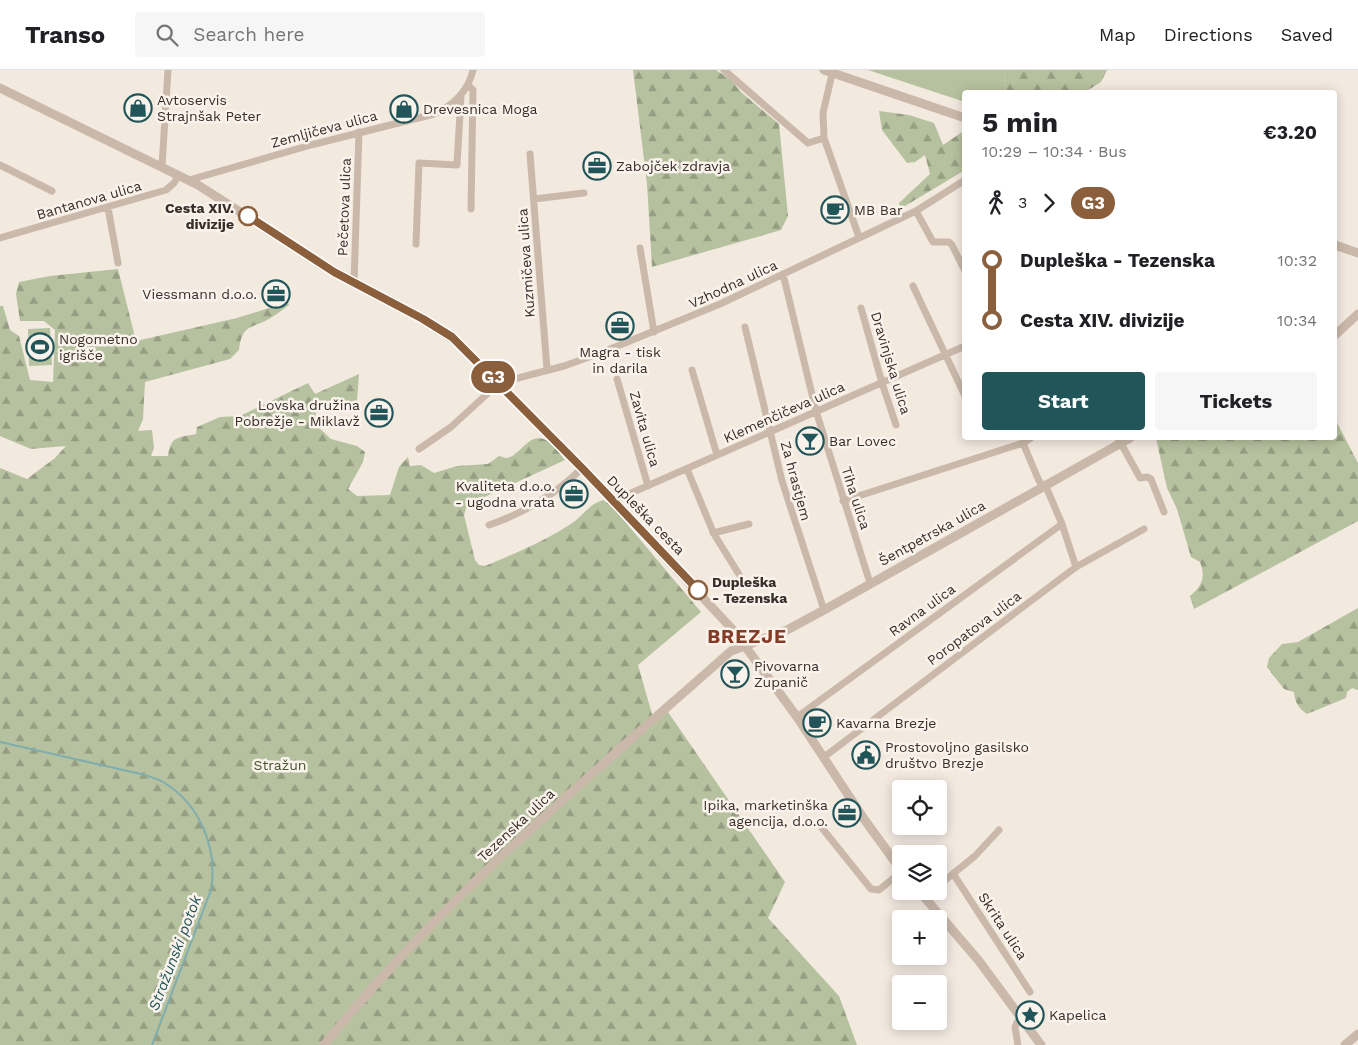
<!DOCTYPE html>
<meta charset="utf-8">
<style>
body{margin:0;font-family:"Work Sans",sans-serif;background:#f6f6f6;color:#202124;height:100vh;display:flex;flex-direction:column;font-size:19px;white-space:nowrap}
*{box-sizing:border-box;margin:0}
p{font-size:16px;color:#757577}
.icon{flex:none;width:28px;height:28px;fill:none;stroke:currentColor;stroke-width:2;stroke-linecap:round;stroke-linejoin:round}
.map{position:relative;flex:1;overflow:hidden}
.side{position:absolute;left:962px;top:20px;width:375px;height:350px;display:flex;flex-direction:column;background:#fff;border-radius:5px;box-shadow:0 2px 12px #0003}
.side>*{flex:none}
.badge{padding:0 10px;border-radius:16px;font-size:18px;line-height:32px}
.tools{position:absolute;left:892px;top:710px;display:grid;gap:10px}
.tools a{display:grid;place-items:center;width:55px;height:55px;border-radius:5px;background:#fff;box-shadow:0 2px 12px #0003;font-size:25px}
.map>.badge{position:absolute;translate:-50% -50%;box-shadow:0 0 0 2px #fff}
.legs{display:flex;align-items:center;gap:8px;height:55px;padding:0 20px;font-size:16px}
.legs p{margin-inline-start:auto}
.overview{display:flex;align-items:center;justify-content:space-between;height:85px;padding:0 20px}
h1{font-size:28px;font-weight:700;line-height:38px}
.action{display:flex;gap:10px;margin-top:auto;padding:10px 20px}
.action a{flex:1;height:58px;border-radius:5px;background:#215559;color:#fff;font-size:20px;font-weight:700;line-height:58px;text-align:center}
.action a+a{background:#f6f6f6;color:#202124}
ul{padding:0 20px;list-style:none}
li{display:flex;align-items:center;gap:18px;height:60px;font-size:19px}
li i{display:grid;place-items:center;width:8px;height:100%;margin:0 6px;background:currentColor}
li i::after{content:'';width:12px;height:12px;margin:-6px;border:4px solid;border-radius:50%;background:#fff}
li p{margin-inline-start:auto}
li:first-child i{background:linear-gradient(#0000 50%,currentColor 0)}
li:last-child i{background:linear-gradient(currentColor 50%,#0000 0)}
header{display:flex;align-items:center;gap:30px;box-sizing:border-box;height:70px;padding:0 25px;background:#fff;border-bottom:1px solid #e0e0e0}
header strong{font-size:24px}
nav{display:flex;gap:28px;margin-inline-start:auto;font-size:18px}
.search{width:350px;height:45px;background:#f6f6f6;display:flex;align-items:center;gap:12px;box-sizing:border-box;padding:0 18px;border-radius:5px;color:#757577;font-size:19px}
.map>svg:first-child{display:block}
.green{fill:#b6c19f}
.forest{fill:url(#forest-firs)}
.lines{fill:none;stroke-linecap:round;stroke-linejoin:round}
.stream{stroke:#7fadae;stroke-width:2}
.minor{stroke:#cab9ab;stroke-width:7}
.tertiary{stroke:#cab9ab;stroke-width:9}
.line-1-casing{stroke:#fff;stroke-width:11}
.line-1{stroke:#8b5e3c;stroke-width:8}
.stop-1-dot{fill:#fff;stroke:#8b5e3c;stroke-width:2.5}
.labels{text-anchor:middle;stroke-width:5;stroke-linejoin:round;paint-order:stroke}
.poi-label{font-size:14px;fill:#382e2a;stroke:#faf3ec;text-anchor:start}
.street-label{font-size:14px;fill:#382e2a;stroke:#faf3ec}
.stop-label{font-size:14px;font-weight:bold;fill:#382e2a;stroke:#faf3ec;text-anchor:end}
.park-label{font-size:14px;fill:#48562f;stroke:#faf3ec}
.water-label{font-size:15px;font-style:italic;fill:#215559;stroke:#faf3ec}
.district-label{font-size:19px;font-weight:bold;letter-spacing:1px;fill:#853c26;stroke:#faf3ec}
</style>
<header>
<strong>Transo</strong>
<div class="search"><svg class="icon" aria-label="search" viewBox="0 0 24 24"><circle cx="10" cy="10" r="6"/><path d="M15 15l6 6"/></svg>Search here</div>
<nav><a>Map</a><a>Directions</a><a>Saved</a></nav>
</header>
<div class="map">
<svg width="1358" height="975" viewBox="0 0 1358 975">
<defs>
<pattern id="forest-firs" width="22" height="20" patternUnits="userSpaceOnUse" patternTransform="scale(1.25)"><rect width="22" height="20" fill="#b6c19f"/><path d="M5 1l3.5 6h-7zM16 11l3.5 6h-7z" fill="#959d82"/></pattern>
</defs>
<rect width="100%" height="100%" fill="#f2e9df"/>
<!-- green -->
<path class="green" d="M868 0H1005L1004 9 1007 22H965V32Z
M50 258 52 295 29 296 28 259Z"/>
<!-- forest -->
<path class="forest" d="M633 0H716L730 9 742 23 779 54 788 146 781 160 652 197 647 114Z
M1005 0H1107L1101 12 1085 22H1007L1004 9Z
M879 41 909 45 934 53 943 75 965 60V100L900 139 899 133 930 104 925 85 915 92 907 93 882 60Z
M118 199 136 271 237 248 288 232 289 235C282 240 276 245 269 249 250 259 242 255 239 280L230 289 145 312 143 349 138 361 152 360 154 378 151 386H168C171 366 177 368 196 364L197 357 220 347 240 346 308 313 315 324 359 304 357 331 317 338 314 353 331 369 357 376 365 382 363 392 348 419 357 426 390 425 399 397 408 387 410 396 421 395 434 403 457 396 488 394 499 386C501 386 504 388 506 388 520 388 529 358 549 372 555 376 560 384 565 390L467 435 464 445 475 490 479 495 485 496C516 483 548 470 575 451 585 443 590 434 603 430L611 435 701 542 638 595 654 651 668 642 785 812 768 848 839 926 857 975H0V398L27 409 55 388 66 376 31 379 0 366V236H3L10 260 19 266 30 310 53 312 55 260 44 251H20L16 224 19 212 50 206Z
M1335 349 1358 393V451L1194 539 1190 526C1202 516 1206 507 1200 492L1191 487 1177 439 1167 418 1156 368H1335Z
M1358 538V620L1352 618 1347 622 1346 628 1307 644C1298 638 1295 632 1294 622L1284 619 1267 597 1269 588 1282 574 1298 572Z"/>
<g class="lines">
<!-- stream -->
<path class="stream" d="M0 672 141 704C148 706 156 708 163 712 200 734 218 778 211 820L152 975"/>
<!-- minor -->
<path class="minor" d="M724 0 808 73 824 68
M833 0 823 43 824 68 859 167
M468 15 473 20 471 139
M530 84 547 299
M0 95 52 121
M162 96 168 0
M189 110 311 75 434 44C454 35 468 22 473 0
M534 129 584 123
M108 138 118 193
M916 141 933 172H949L952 175 965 201
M0 168 166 120 174 113 179 105
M416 174 419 93 457 95 461 26
M640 178 654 262
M783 204 816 341 870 513
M354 213 359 62
M913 216 965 326
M861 238 882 313 896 355
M745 257 782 411 824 540
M692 300 717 385
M617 309 648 416
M1118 368 1139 406 1140 408 1147 407 1151 409 1164 442
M1023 373 1039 411 1047 419 1062 454 1076 497
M419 379 451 357 499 313 564 296 603 282 720 234 916 141 965 110
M687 399 714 464 740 506
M613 431 965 276
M843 431 1023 373 1031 368
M489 455C522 444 558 423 582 398
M713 463 749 454
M797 647 1062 454
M824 687 1076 497 1144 459
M822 758 871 819 879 820 901 802
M954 805 1030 922
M939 815 975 786 999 760
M1018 975 1015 957 1020 946"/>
<!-- tertiary -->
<path class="tertiary" d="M824 0 965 48
M0 18 198 115 334 202 423 249 461 275 582 398 734 561 797 647 864 749 901 800
M1335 175 1358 183
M1335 265 1358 244
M919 821 979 891 1041 975
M324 975C443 828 590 706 731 581L787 560 824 540 1130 368
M1345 975 1358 964"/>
</g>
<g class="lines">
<!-- line-1 casing -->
<g class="line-1-casing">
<path id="line-1" d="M248 146 334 202 423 249 452 267 582 398 698 520"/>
</g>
<!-- line-1 -->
<use href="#line-1" class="line-1"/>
</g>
<!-- icons -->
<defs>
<g id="shop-ring" transform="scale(1.4375)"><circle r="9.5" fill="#faf3ec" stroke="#215559" stroke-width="1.5"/><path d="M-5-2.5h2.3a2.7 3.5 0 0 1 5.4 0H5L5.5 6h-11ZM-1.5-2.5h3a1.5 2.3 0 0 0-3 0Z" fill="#215559"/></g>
<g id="office-ring" transform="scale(1.4375)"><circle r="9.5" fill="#faf3ec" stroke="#215559" stroke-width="1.5"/><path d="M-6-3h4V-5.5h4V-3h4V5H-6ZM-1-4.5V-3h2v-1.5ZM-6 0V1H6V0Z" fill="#215559"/></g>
<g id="cafe-ring" transform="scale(1.4375)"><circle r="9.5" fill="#faf3ec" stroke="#215559" stroke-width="1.5"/><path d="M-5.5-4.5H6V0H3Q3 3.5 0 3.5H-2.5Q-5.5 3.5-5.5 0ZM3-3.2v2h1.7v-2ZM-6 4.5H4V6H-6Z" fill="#215559"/></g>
<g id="stadium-ring" transform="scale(1.4375)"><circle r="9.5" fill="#faf3ec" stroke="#215559" stroke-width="1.5"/><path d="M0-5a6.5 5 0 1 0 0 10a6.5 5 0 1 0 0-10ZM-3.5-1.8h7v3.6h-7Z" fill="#215559"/></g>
<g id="bar-ring" transform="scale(1.4375)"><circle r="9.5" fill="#faf3ec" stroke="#215559" stroke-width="1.5"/><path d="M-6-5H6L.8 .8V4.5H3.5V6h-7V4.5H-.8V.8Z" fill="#215559"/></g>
<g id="civic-ring" transform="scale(1.4375)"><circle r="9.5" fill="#faf3ec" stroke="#215559" stroke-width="1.5"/><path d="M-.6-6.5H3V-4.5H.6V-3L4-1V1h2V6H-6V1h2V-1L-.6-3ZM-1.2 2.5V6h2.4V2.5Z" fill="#215559"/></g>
<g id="sight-ring" transform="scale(1.4375)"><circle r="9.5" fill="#faf3ec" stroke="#215559" stroke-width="1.5"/><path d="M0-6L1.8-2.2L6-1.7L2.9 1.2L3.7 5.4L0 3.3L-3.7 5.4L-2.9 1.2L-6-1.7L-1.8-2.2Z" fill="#215559"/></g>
</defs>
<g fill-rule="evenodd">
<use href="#shop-ring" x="138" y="38"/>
<use href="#shop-ring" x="404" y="39"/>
<use href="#office-ring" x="597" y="96"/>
<use href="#cafe-ring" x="835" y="140"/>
<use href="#office-ring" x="276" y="224"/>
<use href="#office-ring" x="620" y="256"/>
<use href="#stadium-ring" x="40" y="277"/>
<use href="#office-ring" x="379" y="343"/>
<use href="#bar-ring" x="810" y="371"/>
<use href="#office-ring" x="574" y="424"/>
<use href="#bar-ring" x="735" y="604"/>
<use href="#cafe-ring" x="817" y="653"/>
<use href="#civic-ring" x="866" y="685"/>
<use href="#office-ring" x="847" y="743"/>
<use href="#sight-ring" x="1030" y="945"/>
</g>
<!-- markers -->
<g class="stop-1-dot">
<circle cx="248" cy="146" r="9"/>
<circle cx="698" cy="520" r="9"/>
</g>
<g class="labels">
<!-- poi labels -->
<g class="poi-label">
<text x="157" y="35">Avtoservis<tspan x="157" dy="16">Strajnšak Peter</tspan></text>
<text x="423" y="44">Drevesnica Moga</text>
<text x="616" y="101">Zabojček zdravja</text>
<text x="854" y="145">MB Bar</text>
<text x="257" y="229" text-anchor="end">Viessmann d.o.o.</text>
<text x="59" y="274">Nogometno<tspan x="59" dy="16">igrišče</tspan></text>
<text x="620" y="287" text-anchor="middle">Magra - tisk<tspan x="620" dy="16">in darila</tspan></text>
<text x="360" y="340" text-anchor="end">Lovska družina<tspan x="360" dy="16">Pobrežje - Miklavž</tspan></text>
<text x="829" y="376">Bar Lovec</text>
<text x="555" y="421" text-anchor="end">Kvaliteta d.o.o.<tspan x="555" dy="16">- ugodna vrata</tspan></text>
<text x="754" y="601">Pivovarna<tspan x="754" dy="16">Zupanič</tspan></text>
<text x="836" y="658">Kavarna Brezje</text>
<text x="885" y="682">Prostovoljno gasilsko<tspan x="885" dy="16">društvo Brezje</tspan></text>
<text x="828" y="740" text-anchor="end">Ipika, marketinška<tspan x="828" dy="16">agencija, d.o.o.</tspan></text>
<text x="1049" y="950">Kapelica</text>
</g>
<!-- street labels -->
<g class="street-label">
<text transform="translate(324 59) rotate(-15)" y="5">Zemljičeva ulica</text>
<text transform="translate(89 130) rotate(-16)" y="5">Bantanova ulica</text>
<text transform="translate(344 137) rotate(-88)" y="5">Pečetova ulica</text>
<text transform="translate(526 193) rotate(-94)" y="5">Kuzmičeva ulica</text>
<text transform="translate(733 214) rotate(-25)" y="5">Vzhodna ulica</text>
<text transform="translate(891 293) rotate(73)" y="5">Dravinjska ulica</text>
<text transform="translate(784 342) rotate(-24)" y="5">Klemenčičeva ulica</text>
<text transform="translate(645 359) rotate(74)" y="5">Zavita ulica</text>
<text transform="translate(796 411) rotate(75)" y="5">Za hrastjem</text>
<text transform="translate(856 428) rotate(72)" y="5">Tiha ulica</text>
<text transform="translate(646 445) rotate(46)" y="5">Dupleška cesta</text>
<text transform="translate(932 463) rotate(-29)" y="5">Šentpetrska ulica</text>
<text transform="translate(922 540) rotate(-36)" y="5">Ravna ulica</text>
<text transform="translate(974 558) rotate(-37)" y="5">Poropatova ulica</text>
<text transform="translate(516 755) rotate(-43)" y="5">Tezenska ulica</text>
<text transform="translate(1003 856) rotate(57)" y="5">Skrita ulica</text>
</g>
<!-- stop labels -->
<g class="stop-label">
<text x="234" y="143">Cesta XIV.<tspan x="234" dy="16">divizije</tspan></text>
<text x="712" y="517" text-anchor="start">Dupleška<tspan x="712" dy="16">- Tezenska</tspan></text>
</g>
<!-- park labels -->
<g class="park-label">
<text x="280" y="700">Stražun</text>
</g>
<!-- water labels -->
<g class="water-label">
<text transform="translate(175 883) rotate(-69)" y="5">Stražunski potok</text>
</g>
<!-- district labels -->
<g class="district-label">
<text x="747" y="573">BREZJE</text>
</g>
</g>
</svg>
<div class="tools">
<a><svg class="icon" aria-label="locate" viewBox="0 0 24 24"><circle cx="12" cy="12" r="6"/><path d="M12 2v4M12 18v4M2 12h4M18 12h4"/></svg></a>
<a><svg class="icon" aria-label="layers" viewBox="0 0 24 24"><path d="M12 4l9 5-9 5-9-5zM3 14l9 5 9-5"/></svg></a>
<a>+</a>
<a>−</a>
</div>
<b class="badge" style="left:493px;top:307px;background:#8b5e3c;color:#fff">G3</b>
<section class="side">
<div class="overview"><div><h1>5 min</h1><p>10:29 – 10:34 · Bus</p></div><b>€3.20</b></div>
<div class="legs"><svg class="icon" aria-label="walk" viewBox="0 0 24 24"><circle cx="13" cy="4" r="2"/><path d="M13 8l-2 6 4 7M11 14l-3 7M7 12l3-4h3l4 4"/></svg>3<svg class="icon" aria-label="forward" viewBox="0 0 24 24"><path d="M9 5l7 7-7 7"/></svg><b class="badge" style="background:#8b5e3c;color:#fff">G3</b></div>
<ul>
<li><i style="color:#8b5e3c"></i><b>Dupleška - Tezenska</b><p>10:32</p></li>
<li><i style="color:#8b5e3c"></i><b>Cesta XIV. divizije</b><p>10:34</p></li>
</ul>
<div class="action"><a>Start</a><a>Tickets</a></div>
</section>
</div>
